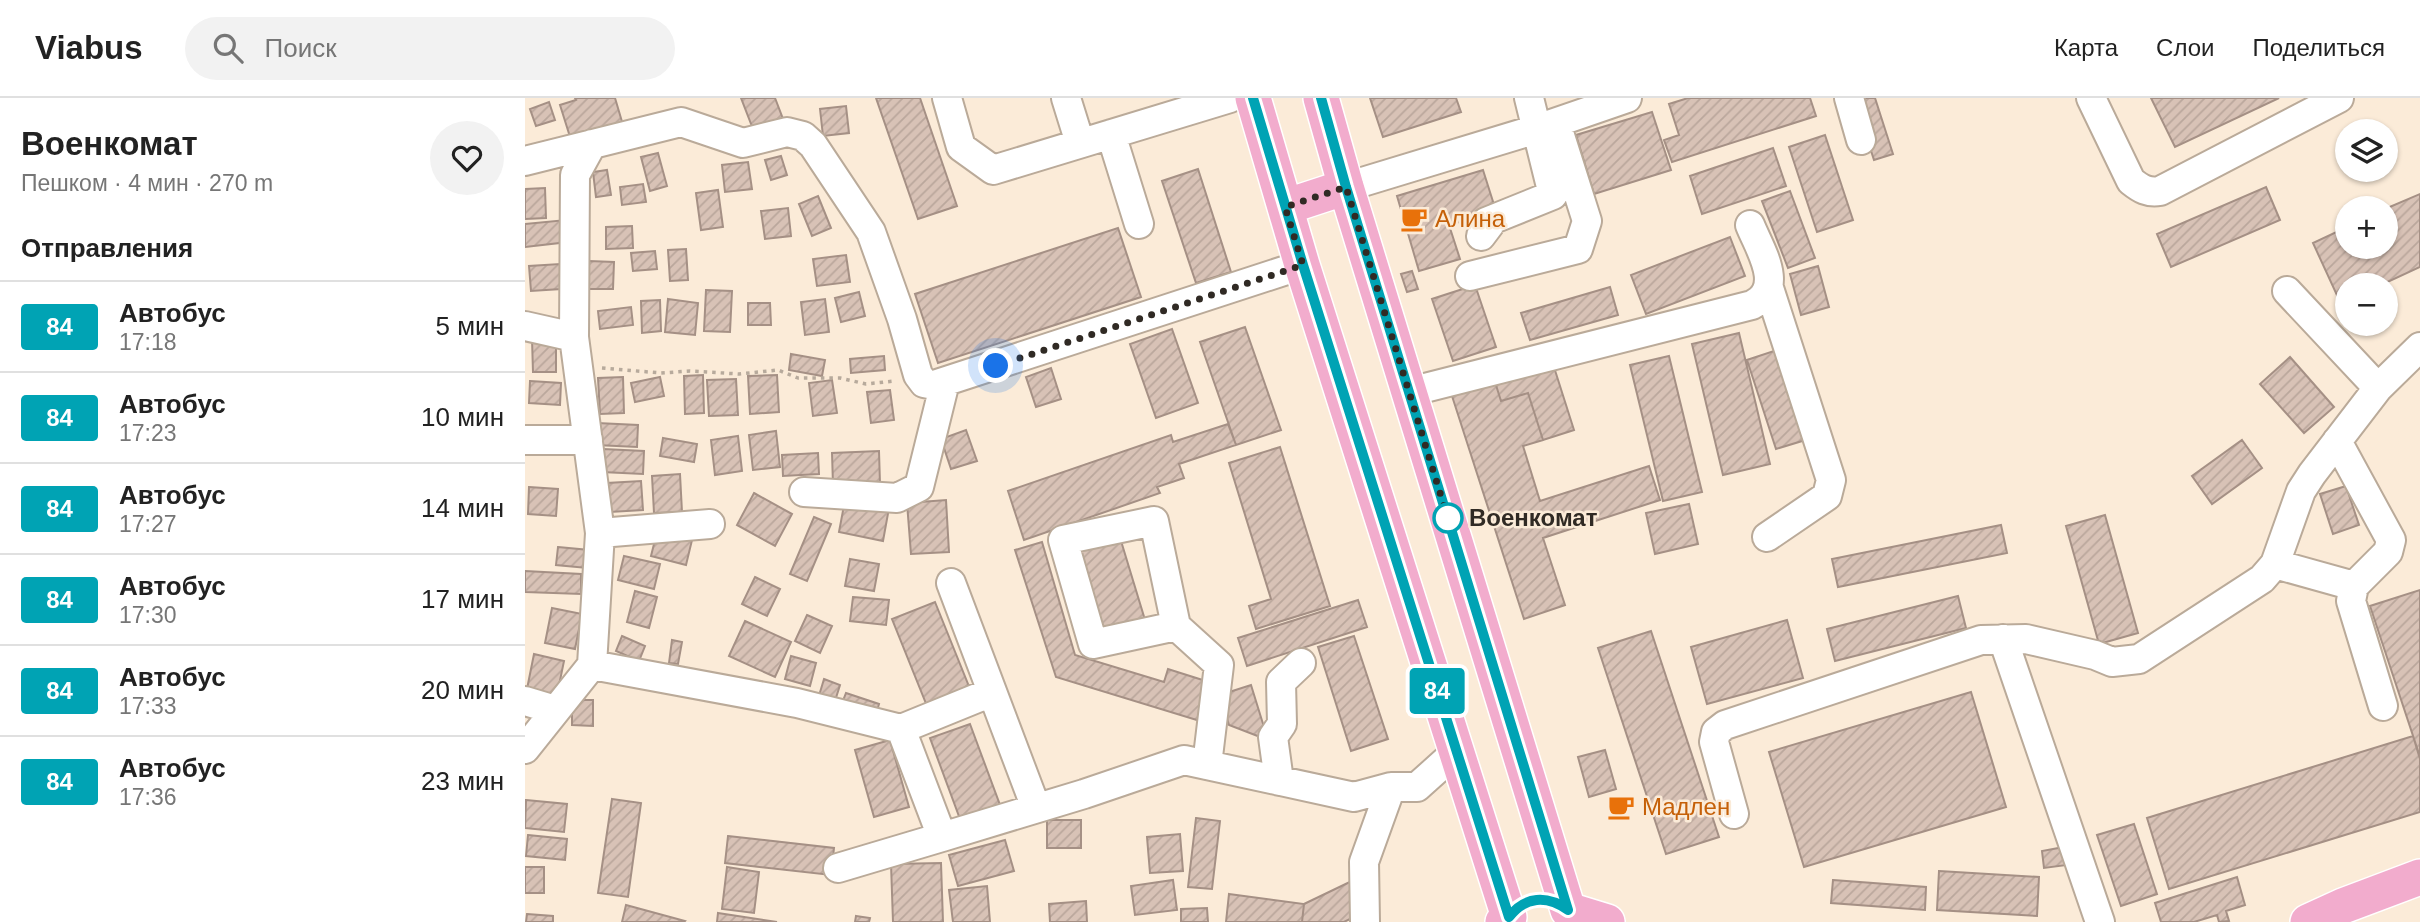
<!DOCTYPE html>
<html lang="ru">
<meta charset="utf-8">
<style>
body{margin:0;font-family:Helvetica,sans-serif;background:#f2f2f2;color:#222;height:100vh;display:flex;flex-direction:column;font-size:26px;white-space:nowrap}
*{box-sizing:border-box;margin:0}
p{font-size:23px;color:#767676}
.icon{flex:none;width:38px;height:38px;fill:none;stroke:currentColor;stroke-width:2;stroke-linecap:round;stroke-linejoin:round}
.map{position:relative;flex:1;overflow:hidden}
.panel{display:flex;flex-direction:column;background:#fff;width:525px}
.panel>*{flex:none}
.badge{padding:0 14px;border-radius:5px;font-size:24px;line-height:46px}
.controls{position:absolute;left:1810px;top:21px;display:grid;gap:14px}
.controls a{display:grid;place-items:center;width:63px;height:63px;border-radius:50%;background:#fff;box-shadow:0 2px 5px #0004;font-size:35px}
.you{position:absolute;width:35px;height:35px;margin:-18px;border:5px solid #fff;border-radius:50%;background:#1a73e8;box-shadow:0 0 0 10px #1a73e833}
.map>.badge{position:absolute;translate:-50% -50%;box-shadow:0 0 0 4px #fff}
h2{padding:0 21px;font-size:26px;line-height:63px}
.round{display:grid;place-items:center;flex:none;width:74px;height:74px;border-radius:37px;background:#f2f2f2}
.summary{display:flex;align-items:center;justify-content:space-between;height:119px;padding:0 21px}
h1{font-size:33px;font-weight:700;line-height:52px}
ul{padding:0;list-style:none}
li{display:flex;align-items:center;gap:21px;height:91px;padding:0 21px;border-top:2px solid #e0e0e0}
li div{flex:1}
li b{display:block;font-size:26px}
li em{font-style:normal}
li .badge{min-width:77px;font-weight:700;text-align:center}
header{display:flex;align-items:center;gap:42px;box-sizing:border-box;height:98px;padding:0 35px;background:#fff;border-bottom:2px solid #e0e0e0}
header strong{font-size:33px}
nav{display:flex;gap:38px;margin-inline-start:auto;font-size:24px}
.search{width:490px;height:63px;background:#f2f2f2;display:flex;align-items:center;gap:18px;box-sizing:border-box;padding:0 24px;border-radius:38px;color:#767676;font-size:26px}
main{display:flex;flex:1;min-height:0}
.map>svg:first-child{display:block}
.building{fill:url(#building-hatch);stroke:#a59085;stroke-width:2}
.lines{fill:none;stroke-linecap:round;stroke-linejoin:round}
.minor-casing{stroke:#baaa99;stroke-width:32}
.major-casing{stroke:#fff;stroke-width:38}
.path{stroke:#b7aa9c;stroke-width:3.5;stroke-dasharray:3.5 5;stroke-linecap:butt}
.minor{stroke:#fff;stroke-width:28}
.major{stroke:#f2accd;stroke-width:35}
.line-casing{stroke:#fff;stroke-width:16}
.line{stroke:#00a3b4;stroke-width:10}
.walk{stroke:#302a24;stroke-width:7;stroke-dasharray:0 12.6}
.stop-dot{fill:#fff;stroke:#00a3b4;stroke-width:3.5}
.labels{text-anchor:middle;stroke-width:5;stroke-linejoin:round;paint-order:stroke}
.food-label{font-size:24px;fill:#c56008;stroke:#fbebd8;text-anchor:start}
.stop-label{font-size:24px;font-weight:bold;fill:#302a24;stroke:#fbebd8;text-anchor:start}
</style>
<header>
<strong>Viabus</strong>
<div class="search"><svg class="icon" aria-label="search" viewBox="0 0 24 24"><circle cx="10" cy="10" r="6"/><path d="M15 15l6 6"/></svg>Поиск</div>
<nav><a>Карта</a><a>Слои</a><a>Поделиться</a></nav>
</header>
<main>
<section class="panel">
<div class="summary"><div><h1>Военкомат</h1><p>Пешком · 4 мин · 270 m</p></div><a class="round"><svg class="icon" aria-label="heart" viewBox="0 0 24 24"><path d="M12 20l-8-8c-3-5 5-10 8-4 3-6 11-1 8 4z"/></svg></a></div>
<h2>Отправления</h2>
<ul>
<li><span class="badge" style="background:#00a3b4;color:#fff">84</span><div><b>Автобус</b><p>17:18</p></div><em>5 мин</em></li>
<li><span class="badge" style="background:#00a3b4;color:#fff">84</span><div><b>Автобус</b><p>17:23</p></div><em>10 мин</em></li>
<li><span class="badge" style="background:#00a3b4;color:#fff">84</span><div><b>Автобус</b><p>17:27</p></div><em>14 мин</em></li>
<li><span class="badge" style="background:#00a3b4;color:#fff">84</span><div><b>Автобус</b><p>17:30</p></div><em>17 мин</em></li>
<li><span class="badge" style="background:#00a3b4;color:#fff">84</span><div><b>Автобус</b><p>17:33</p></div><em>20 мин</em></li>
<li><span class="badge" style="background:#00a3b4;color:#fff">84</span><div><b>Автобус</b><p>17:36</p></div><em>23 мин</em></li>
</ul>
</section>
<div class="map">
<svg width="1895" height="824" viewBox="0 0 1895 824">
<defs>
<pattern id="building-hatch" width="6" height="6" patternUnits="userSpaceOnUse" patternTransform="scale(1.75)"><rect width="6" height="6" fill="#d8c2b6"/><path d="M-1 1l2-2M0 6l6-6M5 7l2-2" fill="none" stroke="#baa79c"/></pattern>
</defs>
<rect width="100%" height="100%" fill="#fbebd8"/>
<!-- building -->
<path class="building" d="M50 0H90L98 27 46 42 35 7 51 2Z
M216 0H250L258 21 228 31Z
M351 0H395L432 108 393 121Z
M845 0H931L936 14 858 39Z
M1163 0H1285L1291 18 1147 64 1139 42 1154 37 1144 6Z
M1329 0H1350L1368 56 1349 62Z
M1626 0H1754L1650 49Z
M24 4 30 22 11 28 5 11Z
M321 8 324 35 298 38 295 11Z
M1127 14 1146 72 1069 96 1051 37Z
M1300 37 1328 122 1292 134 1264 49Z
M1248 50 1261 88 1177 116 1165 78Z
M133 55 142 88 125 93 116 59Z
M256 58 262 77 246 82 240 62Z
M223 64 227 91 200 94 197 67Z
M673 71 706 174 671 185 637 83Z
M82 72 86 97 71 99 68 74Z
M958 72 971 113 924 127 935 161 894 173 872 98Z
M118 86 121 104 97 107 95 89Z
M1741 89 1755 122 1646 169 1632 136Z
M20 90 21 120 0 121V91Z
M193 92 198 129 176 132 171 95Z
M1265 93 1290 160 1263 170 1237 103Z
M1895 96V169L1856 187H1822V203L1816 206 1788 145 1822 129V149H1860V111Z
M293 98 306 130 287 138 274 106Z
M263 110 266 138 240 141 236 113Z
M41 122 43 144 0 149V126Z
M107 128 108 150 81 151V129Z
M593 130 616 199 413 265 390 196Z
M1205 139 1220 178 1121 216 1106 177Z
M161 151 163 182 145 183 143 152Z
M130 153 132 171 108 173 106 155Z
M321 157 325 184 292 188 288 161Z
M64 163 89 164 88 191H63Z
M35 166 36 191 6 193 4 168Z
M1293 168 1304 209 1276 217 1265 176Z
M887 173 893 191 882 194 876 176Z
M950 187 971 249 928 263 907 201Z
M1085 189 1093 217 1005 242 996 215Z
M181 192 207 193 205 234 179 233Z
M334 194 340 218 316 224 310 200Z
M143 201 173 205 170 237 140 234Z
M300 201 304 234 280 237 276 204Z
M135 202 136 233 117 235 116 203Z
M223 205H245L246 227H223Z
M106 209 108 227 75 231 73 213Z
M720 229 756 332 711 347 675 244Z
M647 231 673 305 631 320 605 246Z
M1214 235 1245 366 1198 377 1167 246Z
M7 241H31V274H8Z
M1258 250 1287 340 1251 351 1222 262Z
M266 256 300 262 297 278 264 272Z
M359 258 360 272 326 275 325 261Z
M1144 258 1177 394 1138 403 1105 267Z
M1765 259 1809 309 1779 335 1735 286Z
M1028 266 1049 332 1018 342 1003 295 976 303 970 284Z
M526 270 536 301 511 309 501 279Z
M178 277 179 315 160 316 159 278Z
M252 277 254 314 225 316 223 278Z
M98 279 99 315 75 316 73 280Z
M135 279 139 298 110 304 106 285Z
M211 281 213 317 184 318 182 282Z
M307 282 312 315 288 318 284 285Z
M5 283 36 285 35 307 4 305Z
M970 284 976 303 1003 295 1018 342 998 348 1015 403 1124 368 1135 402 1018 440 1040 507 999 521 927 298Z
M365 292 369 322 346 325 342 294Z
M72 325 113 327 112 349 71 347Z
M703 326 711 347 654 366 659 380 632 389 635 395 499 442 483 393 646 337 648 344Z
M441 332 452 363 426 371 416 341Z
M251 333 255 369 228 372 224 337Z
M213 338 217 373 190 377 186 342Z
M138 340 172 346 169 364 135 358Z
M1717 342 1737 370 1687 406 1667 378Z
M755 349 805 508 731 531 724 508 746 501 704 365Z
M78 351 119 353 118 376 77 374Z
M354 353 355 386 308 387 307 355Z
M293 355 294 376 258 378 257 357Z
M155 376 157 414 129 415 127 378Z
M116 383 118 412 85 414 82 385Z
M1821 388 1834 427 1808 436 1795 396Z
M4 389 33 391 31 418 3 416Z
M229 395 267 416 250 448 212 427Z
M320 402 364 410 358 443 314 434Z
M421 402 424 454 386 456 382 405Z
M1164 406 1173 446 1130 456 1121 415Z
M1580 417 1613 535 1574 546 1541 428Z
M289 419 306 426 282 483 265 476Z
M1476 427 1482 455 1313 489 1307 461Z
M593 433 620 522 580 537 548 448Z
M132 434 167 442 161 467 126 458Z
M517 444 550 557 639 584 643 571 687 585 675 623 531 579 490 452Z
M33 449 64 452 62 470 31 467Z
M99 458 135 466 129 491 93 482Z
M325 461 354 466 349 493 320 488Z
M0 473 56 476V496L0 494Z
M230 479 255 491 242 518 217 506Z
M1895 492V659L1845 508Z
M110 493 132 499 124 530 102 524Z
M1433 498 1441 530 1310 563 1302 531Z
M328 499 364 502 361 527 325 523Z
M833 502 842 529 722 568 713 540Z
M410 504 445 591 402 608 367 521Z
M27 510 57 516 50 551 20 545Z
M282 517 307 528 295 555 270 543Z
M1262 522 1278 580 1182 606 1166 549Z
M220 523 266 544 250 579 204 558Z
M1126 533 1194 739 1141 756 1073 550Z
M97 538 120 548 114 563 91 553Z
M829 538 863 641 826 653 793 549Z
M147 542 157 544 153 566 144 565Z
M9 556 39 563 32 597 2 591Z
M266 558 291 565 285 588 260 581Z
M299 581 315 587 309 606 293 601Z
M726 587 743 642 704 627 695 597Z
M1446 594 1481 709 1279 769 1244 654Z
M321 595 354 606 350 620 316 608Z
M47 602H68V628L47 627Z
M445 626 475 707 435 721 405 640Z
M1888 638 1895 661V714L1644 791 1622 720Z
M365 642 384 709 349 719 330 652Z
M1080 652 1091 691 1064 699 1053 659Z
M87 701 116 705 103 799 73 795Z
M1 702 42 706 39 734 0 730Z
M671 720 695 723 687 791 663 789Z
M522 722H556V750H522Z
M1609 726 1632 796 1596 808 1572 737Z
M655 736 658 773 625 775 622 739Z
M3 737 42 741 40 762 1 758Z
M203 738 309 750 306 777 200 765Z
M480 742 489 773 433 788 424 757Z
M1539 749 1542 767 1519 770 1517 753Z
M416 765 418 824H368L366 766Z
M0 769H19V795H0Z
M202 769 234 774 229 815 197 811Z
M1414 773 1514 779 1512 818 1412 812Z
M1712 779 1720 807 1701 813 1704 823 1694 824 1692 817 1669 824H1636L1630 805Z
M831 781 827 820 819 824H777L779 806Z
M648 782 652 812 610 817 606 788Z
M1308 782 1401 789 1400 812 1306 805Z
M462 788 465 824H428L424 792Z
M704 796 779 806 777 824H701Z
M561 803 562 824H525L524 806Z
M101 807 160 823 159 824H97Z
M682 810 683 824H656V811Z
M193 815 252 824H192Z
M2 816 28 818V824H1Z
M331 818 345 820 344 824H330Z"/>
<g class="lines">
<!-- minor casing -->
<g class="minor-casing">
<path id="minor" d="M422 0 436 49 468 72 705 0
M541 0 555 45
M1324 0 1336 42
M1566 0 1606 83C1616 91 1623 95 1635 93L1814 0
M586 36 614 126
M0 63 156 24 218 45 262 34 278 38 288 47 346 134 377 221 393 277 399 285 409 287 777 167
M821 89 1012 31 1102 0
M956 138 965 126 961 124 1028 97 1004 0
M945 178 1053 151 1062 123 1031 25
M1762 193 1853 290
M0 228 49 239
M884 294 1227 207C1261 190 1235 152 1225 127
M0 342H63
M1812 343 1866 442 1863 454 1829 488 1826 503 1858 608
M279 394 372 400 394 389 420 284
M75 435 185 426
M1242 439 1302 398 1306 382 1244 190
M1750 466 1829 488
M426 485 511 710
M651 528 568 546 538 442 629 423 651 528 694 567 682 667
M1478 541 1575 824
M67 567 272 605 376 631 417 739 559 696 659 662 829 699 866 689
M0 603 30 612
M376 631 467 594
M0 651 67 567 75 435 49 239 50 77 67 46
M754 683 748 639 757 626 756 584 776 565
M1209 716 1189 644 1191 634 1200 627 1456 542 1501 541 1570 557 1587 564 1614 561 1737 481 1750 466 1776 393 1787 376 1853 290 1895 249
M313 770 417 739
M840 824 839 764 866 689H892L931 654"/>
</g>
<!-- major casing -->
<g class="major-casing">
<path id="major" d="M728 0 777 167 984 819 978 824
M796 0 821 89 1043 812
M760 109 821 89
M1043 812 1082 824
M1783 824 1818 808 1895 779"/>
</g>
<!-- path -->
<path class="path" d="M77 270 136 275 165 273 214 276 253 272 273 280H315L341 286 370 283"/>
<!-- minor -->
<use href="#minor" class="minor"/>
<!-- major -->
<use href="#major" class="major"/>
</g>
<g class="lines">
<!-- line casing -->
<g class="line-casing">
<path id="line" d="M728 0 778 167 984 819C1000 798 1022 797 1043 812L821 89 796 0"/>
</g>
<!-- line -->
<use href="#line" class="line"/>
<!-- walk -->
<path class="walk" d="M471 268 778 167 760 109 821 89 924 424 923 420"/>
</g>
<!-- icons -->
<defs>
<g id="cafe-bare" transform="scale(2.1)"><path d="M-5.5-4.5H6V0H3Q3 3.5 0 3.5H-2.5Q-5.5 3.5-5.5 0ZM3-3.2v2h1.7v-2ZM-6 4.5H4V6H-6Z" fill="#e8710a" stroke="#fbebd8" stroke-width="2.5" paint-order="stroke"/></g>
</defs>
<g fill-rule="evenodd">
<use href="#cafe-bare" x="889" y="121"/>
<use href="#cafe-bare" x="1096" y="709"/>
</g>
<!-- markers -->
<circle class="stop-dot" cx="923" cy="420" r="14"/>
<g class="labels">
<!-- food labels -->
<g class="food-label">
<text x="910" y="129">Алина</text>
<text x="1117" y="717">Мадлен</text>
</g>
<!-- stop labels -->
<g class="stop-label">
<text x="944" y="428">Военкомат</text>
</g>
</g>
</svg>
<div class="controls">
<a><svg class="icon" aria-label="layers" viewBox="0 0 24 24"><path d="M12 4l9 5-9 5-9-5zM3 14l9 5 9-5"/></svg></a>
<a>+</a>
<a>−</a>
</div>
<div class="you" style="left:471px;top:268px"></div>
<b class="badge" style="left:912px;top:593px;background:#00a3b4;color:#fff">84</b>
</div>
</main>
